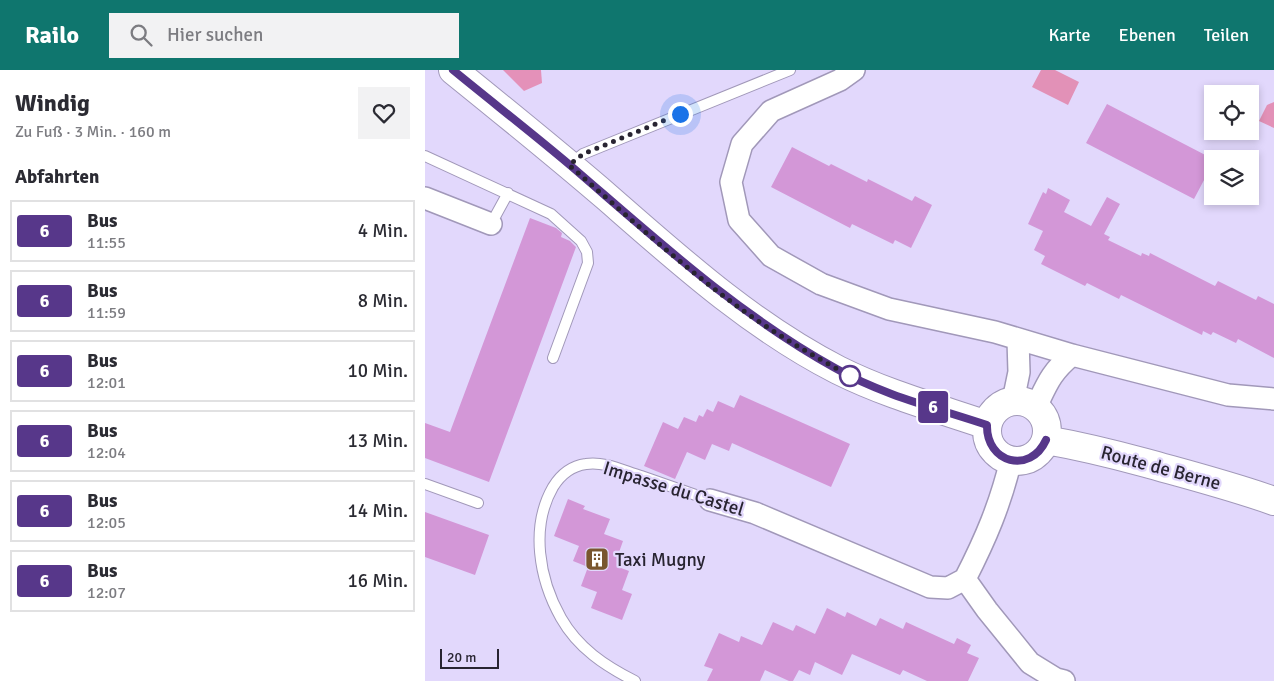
<!DOCTYPE html>
<html lang="de">
<meta charset="utf-8">
<style>
body{margin:0;font-family:Signika,sans-serif;background:#f2f2f3;color:#2b2b33;height:100vh;display:flex;flex-direction:column;font-size:19px;white-space:nowrap}
*{box-sizing:border-box;margin:0}
p{font-size:16px;color:#7c7c81}
.icon{flex:none;width:28px;height:28px;fill:none;stroke:currentColor;stroke-width:2;stroke-linecap:round;stroke-linejoin:round}
.map{position:relative;flex:1;overflow:hidden}
.sheet{display:flex;flex-direction:column;background:#fff;width:425px}
.sheet>*{flex:none}
.badge{padding:0 10px;border-radius:4px;font-size:18px;line-height:32px}
.tools{position:absolute;left:779px;top:15px;display:grid;gap:10px}
.tools a{display:grid;place-items:center;width:55px;height:55px;border-radius:0px;background:#fff;box-shadow:0 2px 8px #0003;font-size:25px}
.scale{position:absolute;left:15px;bottom:12px;width:59px;box-sizing:border-box;padding-left:5px;border:2px solid #282431;border-top:0;font-size:14px;line-height:18px;white-space:nowrap;color:#282431;-webkit-text-stroke:4px #e2d8fc;paint-order:stroke}
.you{position:absolute;width:25px;height:25px;margin:-12px;border:4px solid #fff;border-radius:50%;background:#1a73e8;box-shadow:0 0 0 8px #1a73e833}
.map>.badge{position:absolute;translate:-50% -50%;box-shadow:0 0 0 2px #fff}
h2{padding:0 15px;font-size:19px;line-height:45px}
.round{display:grid;place-items:center;flex:none;width:52px;height:52px;border-radius:0px;background:#f2f2f3}
.head{display:flex;align-items:center;justify-content:space-between;height:85px;padding:0 15px}
h1{font-size:24px;font-weight:700;line-height:38px}
ul{padding:0;list-style:none}
li{display:flex;align-items:center;gap:15px;height:62px;margin:0 10px 8px;padding:0 5px;border:2px solid #e1e1e2;border-radius:0px}
li div{flex:1}
li b{display:block;font-size:19px}
li em{font-style:normal}
li .badge{min-width:55px;font-weight:700;text-align:center}
header{display:flex;align-items:center;gap:30px;box-sizing:border-box;height:70px;padding:0 25px;background:#0f766e;color:#fff}
header strong{font-size:24px}
nav{display:flex;gap:28px;margin-inline-start:auto;font-size:18px}
.search{width:350px;height:45px;background:#f2f2f3;display:flex;align-items:center;gap:12px;box-sizing:border-box;padding:0 18px;border-radius:0px;color:#7c7c81;font-size:19px}
main{display:flex;flex:1;min-height:0}
.map>svg:first-child{display:block}
.green{fill:#e291b7}
.forest{fill:#e491b9}
.building{fill:#d397d7}
.lines{fill:none;stroke-linecap:round;stroke-linejoin:round}
.service-casing{stroke:#a198b9;stroke-width:12}
.minor-casing{stroke:#a198b9;stroke-width:24}
.primary-casing{stroke:#a198b9;stroke-width:30}
.service{stroke:#fff;stroke-width:10}
.minor{stroke:#fff;stroke-width:21}
.primary{stroke:#fff;stroke-width:28}
.line-casing{stroke:#fff;stroke-width:11}
.line{stroke:#57378a;stroke-width:8}
.walk{stroke:#282431;stroke-width:5;stroke-dasharray:0 9}
.stop-dot{fill:#fff;stroke:#57378a;stroke-width:2.5}
.labels{text-anchor:middle;stroke-width:4.5;stroke-linejoin:round;paint-order:stroke}
.street-label{font-size:19px;fill:#282431;stroke:#e2d8fc}
.poi-label{font-size:19px;fill:#282431;stroke:#e2d8fc;text-anchor:start}
</style>
<header>
<strong>Railo</strong>
<div class="search"><svg class="icon" aria-label="search" viewBox="0 0 24 24"><circle cx="10" cy="10" r="6"/><path d="M15 15l6 6"/></svg>Hier suchen</div>
<nav><a>Karte</a><a>Ebenen</a><a>Teilen</a></nav>
</header>
<main>
<section class="sheet">
<div class="head"><div><h1>Windig</h1><p>Zu Fuß · 3 Min. · 160 m</p></div><a class="round"><svg class="icon" aria-label="heart" viewBox="0 0 24 24"><path d="M12 20l-8-8c-3-5 5-10 8-4 3-6 11-1 8 4z"/></svg></a></div>
<h2>Abfahrten</h2>
<ul>
<li><span class="badge" style="background:#57378a;color:#fff">6</span><div><b>Bus</b><p>11:55</p></div><em>4 Min.</em></li>
<li><span class="badge" style="background:#57378a;color:#fff">6</span><div><b>Bus</b><p>11:59</p></div><em>8 Min.</em></li>
<li><span class="badge" style="background:#57378a;color:#fff">6</span><div><b>Bus</b><p>12:01</p></div><em>10 Min.</em></li>
<li><span class="badge" style="background:#57378a;color:#fff">6</span><div><b>Bus</b><p>12:04</p></div><em>13 Min.</em></li>
<li><span class="badge" style="background:#57378a;color:#fff">6</span><div><b>Bus</b><p>12:05</p></div><em>14 Min.</em></li>
<li><span class="badge" style="background:#57378a;color:#fff">6</span><div><b>Bus</b><p>12:07</p></div><em>16 Min.</em></li>
</ul>
</section>
<div class="map">
<svg width="849" height="611" viewBox="0 0 849 611">
<rect width="100%" height="100%" fill="#e2d8fc"/>
<!-- green -->
<path class="green" d="M616 0H630L654 12 643 35 607 17Z
M849 32V58L834 51 842 35Z"/>
<!-- forest -->
<path class="forest" d="M78 0H116L117 13 99 21Z"/>
<!-- building -->
<path class="building" d="M682 34 788 89V93L769 129 661 73Z
M367 77 404 96 406 94 442 112 443 109 487 131 490 126 507 135 486 178 470 170 468 174 427 154 425 158 346 117Z
M623 118 645 130 639 142 666 156 682 127 695 134 679 164 685 167 683 170 716 186 717 183 724 186 725 183 790 216 793 211 831 230 833 226 849 234V288L813 269 811 273 788 262 786 265 778 261 777 265 696 225 694 229 662 213 660 216 616 194 620 186 609 180 618 161 603 154 618 122 621 124Z
M105 148 131 158 137 163 136 167 145 171 151 177 64 412 0 388V353L25 362Z
M315 325 425 374 406 417 307 373 304 381 287 374 280 390 262 382 250 409 219 396 238 352 253 359 259 347 271 352 274 345 278 347 282 339 288 342 293 331 309 338Z
M143 429 160 436 158 439 185 449 179 464 198 471 192 488 199 491 196 498 204 501 197 520 207 524 197 550 166 538 172 522 156 516 163 497 148 491 154 476 129 466Z
M0 442 64 465 50 505 0 487Z
M402 538 420 547 422 542 451 556 455 548 478 559 481 552 529 574 532 568 546 575 542 583 554 588 543 611H502L478 600 475 605 427 584 417 605 390 592 385 605 374 600 368 611H364L340 600 335 611H282L288 599 279 596 294 563 314 572 316 566 337 575 348 552 368 561 371 555 390 564Z"/>
<g class="lines">
<!-- service casing -->
<g class="service-casing">
<path id="service" d="M0 86 126 144 156 171 162 182 163 193 128 288
M145 94 158 84 365 0
M66 154 83 123
M0 414 53 433
M210 611C180 596 153 578 136 548 114 509 105 457 128 417 136 404 146 396 161 394 179 391 199 401 216 406 239 414 262 422 285 430"/>
</g>
<!-- minor casing -->
<g class="minor-casing">
<path id="minor" d="M429 0 415 10 346 41 317 74 306 112 314 150 346 186 396 214 464 239 570 262 647 285 803 325 849 329
M0 128 66 154
M588 331 594 302 593 270
M611 337C622 314 626 302 647 285
M285 430 330 443 505 517 523 518 540 509 562 540 605 593 631 609 639 611
M540 509C561 468 575 435 586 390"/>
</g>
<!-- primary casing -->
<g class="primary-casing">
<path id="primary" d="M28 0C80 42 132 84 183 128 255 191 327 256 413 300 461 324 512 338 562 355
M562 361a30 30 0 1 1 60 0a30 30 0 1 1-60 0Z
M621 370C655 376 688 384 721 393 764 405 807 416 849 431"/>
</g>
<!-- service -->
<use href="#service" class="service"/>
<!-- minor -->
<use href="#minor" class="minor"/>
<!-- primary -->
<use href="#primary" class="primary"/>
</g>
<g class="lines">
<!-- line casing -->
<g class="line-casing">
<path id="line" d="M28 0C67 32 107 63 146 96 231 169 311 243 410 298 457 325 511 338 562 355 561 393 605 405 621 370"/>
</g>
<!-- line -->
<use href="#line" class="line"/>
<!-- walk -->
<path class="walk" d="M255 44 158 84 144 95C198 142 251 191 308 233 345 261 385 284 425 306"/>
</g>
<!-- icons -->
<defs>
<g id="building-square" transform="scale(1.25)"><rect x="-9" y="-9" width="18" height="18" rx="4" fill="#79562e" stroke="#e2d8fc"/><path d="M-4-6H4V6H1V3H-1V6H-4ZM-2.5-4.3h1.7v1.8h-1.7ZM.8-4.3h1.7v1.8H.8ZM-2.5-1h1.7V.8h-1.7ZM.8-1h1.7V.8H.8Z" fill="#fff"/></g>
</defs>
<g fill-rule="evenodd">
<use href="#building-square" x="172" y="489"/>
</g>
<!-- markers -->
<circle class="stop-dot" cx="425" cy="306" r="10"/>
<g class="labels">
<!-- street labels -->
<g class="street-label">
<text transform="translate(736 397) rotate(15)" y="7">Route de Berne</text>
<text transform="translate(249 418) rotate(17)" y="7">Impasse du Castel</text>
</g>
<!-- poi labels -->
<g class="poi-label">
<text x="190" y="496">Taxi Mugny</text>
</g>
</g>
</svg>
<div class="tools">
<a><svg class="icon" aria-label="locate" viewBox="0 0 24 24"><circle cx="12" cy="12" r="6"/><path d="M12 2v4M12 18v4M2 12h4M18 12h4"/></svg></a>
<a><svg class="icon" aria-label="layers" viewBox="0 0 24 24"><path d="M12 4l9 5-9 5-9-5zM3 14l9 5 9-5"/></svg></a>
</div>
<div class="scale">20 m</div>
<div class="you" style="left:255px;top:44px"></div>
<b class="badge" style="left:508px;top:337px;background:#57378a;color:#fff">6</b>
</div>
</main>
